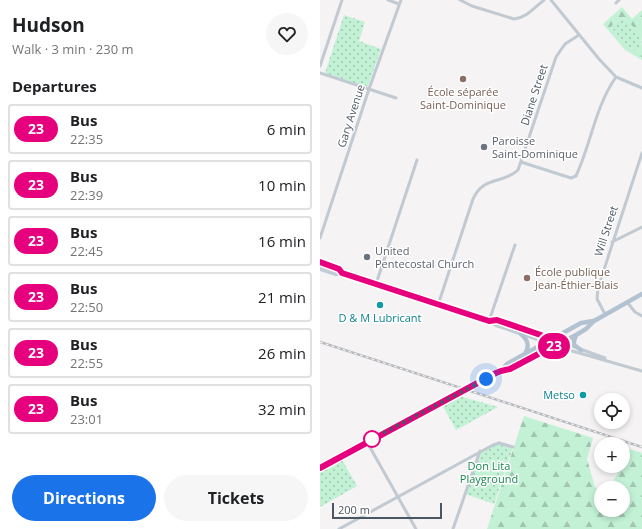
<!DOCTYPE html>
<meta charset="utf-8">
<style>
body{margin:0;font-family:"Open Sans",sans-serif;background:#f6f6f6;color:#202124;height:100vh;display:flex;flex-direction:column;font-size:15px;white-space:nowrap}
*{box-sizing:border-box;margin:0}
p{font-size:13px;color:#757577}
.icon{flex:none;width:22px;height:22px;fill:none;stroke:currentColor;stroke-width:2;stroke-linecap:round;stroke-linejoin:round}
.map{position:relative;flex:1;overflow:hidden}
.drawer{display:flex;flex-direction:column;background:#fff;width:320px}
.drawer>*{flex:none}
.badge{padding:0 8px;border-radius:13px;font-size:14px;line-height:26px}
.tools{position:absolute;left:274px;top:393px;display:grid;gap:8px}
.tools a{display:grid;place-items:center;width:36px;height:36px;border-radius:50%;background:#fff;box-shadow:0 2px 6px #0003;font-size:20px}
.scale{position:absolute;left:12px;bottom:10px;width:110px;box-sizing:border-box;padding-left:4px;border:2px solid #4a5661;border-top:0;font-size:11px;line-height:14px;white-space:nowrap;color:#4a5661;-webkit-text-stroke:3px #fff;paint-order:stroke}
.you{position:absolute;width:20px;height:20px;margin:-10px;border:3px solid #fff;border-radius:50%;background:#1a73e8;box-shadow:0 0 0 6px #1a73e833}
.map>.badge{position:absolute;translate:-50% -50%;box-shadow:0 0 0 2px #fff}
h2{padding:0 12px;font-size:15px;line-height:36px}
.round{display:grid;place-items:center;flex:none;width:42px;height:42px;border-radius:21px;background:#f6f6f6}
.head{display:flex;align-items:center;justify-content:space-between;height:68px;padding:0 12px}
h1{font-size:19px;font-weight:700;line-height:30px}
.primary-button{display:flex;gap:8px;margin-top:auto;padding:8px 12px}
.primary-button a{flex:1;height:46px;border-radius:24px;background:#1a73e8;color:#fff;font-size:16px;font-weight:700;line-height:46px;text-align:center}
.primary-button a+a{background:#f6f6f6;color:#202124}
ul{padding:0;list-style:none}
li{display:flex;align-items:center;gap:12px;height:50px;margin:0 8px 6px;padding:0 4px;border:2px solid #e0e0e0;border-radius:4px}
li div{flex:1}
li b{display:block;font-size:15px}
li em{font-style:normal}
li .badge{min-width:44px;font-weight:700;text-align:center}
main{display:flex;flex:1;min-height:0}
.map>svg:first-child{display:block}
.grass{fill:url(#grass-dots)}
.forest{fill:url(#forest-firs)}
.pitch{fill:#c3f1d5}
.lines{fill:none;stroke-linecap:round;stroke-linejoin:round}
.minor{stroke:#c1cad2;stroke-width:3}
.secondary{stroke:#c1cbd6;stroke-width:4}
.primary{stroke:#b3c2d1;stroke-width:4.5}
.rail-casing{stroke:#b5b8bd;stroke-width:2.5}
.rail{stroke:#fff;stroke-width:1;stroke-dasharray:3;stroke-linecap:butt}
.line-casing{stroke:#fff;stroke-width:9}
.line{stroke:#e6007e;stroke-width:6}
.walk{stroke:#4a5661;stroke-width:4;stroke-dasharray:0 7.2}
.education-dot{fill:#8d6e63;stroke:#fff;stroke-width:1.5}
.worship-dot{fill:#6b7280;stroke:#fff;stroke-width:1.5}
.culture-dot{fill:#0f9aa8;stroke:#fff;stroke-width:1.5}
.stop-dot{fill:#fff;stroke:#e6007e;stroke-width:2}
.labels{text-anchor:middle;stroke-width:3;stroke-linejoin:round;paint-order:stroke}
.education-label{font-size:11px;fill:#785e54;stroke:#fff}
.street-label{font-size:11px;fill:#4a5661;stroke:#fff}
.worship-label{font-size:11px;fill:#5b616d;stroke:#fff;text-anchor:start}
.culture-label{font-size:11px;fill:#0d838f;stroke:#fff}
.park-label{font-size:11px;fill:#17864f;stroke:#fff}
</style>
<main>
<section class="drawer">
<div class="head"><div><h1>Hudson</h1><p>Walk · 3 min · 230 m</p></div><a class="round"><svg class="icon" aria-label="heart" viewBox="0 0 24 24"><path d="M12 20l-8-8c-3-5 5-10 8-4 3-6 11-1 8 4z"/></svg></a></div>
<h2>Departures</h2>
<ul>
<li><span class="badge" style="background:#e6007e;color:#fff">23</span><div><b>Bus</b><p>22:35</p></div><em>6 min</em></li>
<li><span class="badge" style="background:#e6007e;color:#fff">23</span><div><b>Bus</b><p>22:39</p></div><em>10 min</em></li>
<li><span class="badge" style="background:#e6007e;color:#fff">23</span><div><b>Bus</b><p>22:45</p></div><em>16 min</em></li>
<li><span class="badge" style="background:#e6007e;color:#fff">23</span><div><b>Bus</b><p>22:50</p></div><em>21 min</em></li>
<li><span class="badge" style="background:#e6007e;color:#fff">23</span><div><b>Bus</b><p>22:55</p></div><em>26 min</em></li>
<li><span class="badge" style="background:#e6007e;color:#fff">23</span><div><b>Bus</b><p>23:01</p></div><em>32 min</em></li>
</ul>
<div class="primary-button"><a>Directions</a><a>Tickets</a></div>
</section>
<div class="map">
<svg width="322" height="529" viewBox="0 0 322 529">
<defs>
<pattern id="grass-dots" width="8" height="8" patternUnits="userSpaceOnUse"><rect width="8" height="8" fill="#c3f1d5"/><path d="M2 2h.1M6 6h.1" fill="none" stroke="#a0c6b0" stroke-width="1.8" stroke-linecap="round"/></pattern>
<pattern id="forest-firs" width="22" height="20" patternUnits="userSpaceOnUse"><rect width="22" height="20" fill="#c3f1d5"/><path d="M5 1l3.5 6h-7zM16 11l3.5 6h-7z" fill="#a0c6b0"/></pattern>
</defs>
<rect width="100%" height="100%" fill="#f5f3f3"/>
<!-- grass -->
<path class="grass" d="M24 15 45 22 39 41 61 49 48 86H44L5 73Z
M303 17 322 35 321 47 317 51 307 46 291 27 294 23Z
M136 395 178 407 136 430 121 403Z
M176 443 193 447 174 504 145 494 160 451Z
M20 456 37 486 0 507V468Z"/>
<!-- forest -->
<path class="forest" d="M302 7 312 19 322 10V35L303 17 294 23 291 27 307 46 317 51 321 47 322 42V60L305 50 283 24Z
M204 416 273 438 267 459 275 487 281 492V510H303V488H296L294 480 301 466H303V462L310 449 322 453V529H167Z"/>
<!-- pitch -->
<path class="pitch" d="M166 461 176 465 177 466 169 483 159 480 158 479Z"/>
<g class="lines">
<!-- minor -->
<path class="minor" d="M68 0 79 4
M140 0 152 6 194 19C206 18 214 8 224 0
M231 0 279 59 296 77 322 88
M296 3 299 0
M0 66 22 0
M0 73 76 98
M201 162 251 178 256 176C271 144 275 107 296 77
M0 238 49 89 81 0
M292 242 322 227
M56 284 97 160
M307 302 315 312 322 316
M118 305 153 199C164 175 182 185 198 170L236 57 245 44 259 35
M285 314 277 299 278 288 322 153
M169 321 195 245
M241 342 255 347
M235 346 322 371
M260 349 285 358
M47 442 96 529
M19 529 173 445 179 443 193 447
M133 529 160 451"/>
<!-- secondary -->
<path class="secondary" d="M0 262 19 269 22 273
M0 269 16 274 22 273 169 321 176 325 235 345
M169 321 177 320 241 342"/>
<!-- primary -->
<path class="primary" d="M201 334C208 340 210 346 205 354
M256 335 254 341V345L261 350
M181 371 187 364 261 323 273 321
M0 468 181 371 190 369 256 335 266 329 274 321 322 294"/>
<!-- rail casing -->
<g class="rail-casing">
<path id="rail" d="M0 342 322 447"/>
</g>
<!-- rail -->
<use href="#rail" class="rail"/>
</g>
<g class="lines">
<!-- line casing -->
<g class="line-casing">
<path id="line" d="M0 262 19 269 22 273 169 321 177 320 241 342 190 369 181 371 176 373 0 468"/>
</g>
<!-- line -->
<use href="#line" class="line"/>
<!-- walk -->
<path class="walk" d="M52 439 166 379"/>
</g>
<!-- markers -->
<g class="education-dot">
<circle cx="143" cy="79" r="4"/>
<circle cx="207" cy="278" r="4"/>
</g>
<g class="worship-dot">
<circle cx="164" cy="147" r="4"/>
<circle cx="47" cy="257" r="4"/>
</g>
<g class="culture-dot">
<circle cx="60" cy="305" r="4"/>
<circle cx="263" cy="395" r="4"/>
</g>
<circle class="stop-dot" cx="52" cy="439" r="8"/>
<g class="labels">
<!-- education labels -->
<g class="education-label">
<text x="143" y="96">École séparée<tspan x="143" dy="13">Saint-Dominique</tspan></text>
<text x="215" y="276" text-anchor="start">École publique<tspan x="215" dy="13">Jean-Éthier-Blais</tspan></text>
</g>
<!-- street labels -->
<g class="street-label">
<text transform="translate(214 95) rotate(-72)" y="4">Diane Street</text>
<text transform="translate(31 116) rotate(-72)" y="4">Gary Avenue</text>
<text transform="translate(286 231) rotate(-72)" y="4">Will Street</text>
</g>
<!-- worship labels -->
<g class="worship-label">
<text x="172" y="145">Paroisse<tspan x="172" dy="13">Saint-Dominique</tspan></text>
<text x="55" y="255">United<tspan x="55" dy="13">Pentecostal Church</tspan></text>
</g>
<!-- culture labels -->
<g class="culture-label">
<text x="60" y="322">D &amp; M Lubricant</text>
<text x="255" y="399" text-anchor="end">Metso</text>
</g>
<!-- park labels -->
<g class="park-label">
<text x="169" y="470">Don Lita<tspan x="169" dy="13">Playground</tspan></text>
</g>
</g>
</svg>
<div class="tools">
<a><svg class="icon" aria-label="locate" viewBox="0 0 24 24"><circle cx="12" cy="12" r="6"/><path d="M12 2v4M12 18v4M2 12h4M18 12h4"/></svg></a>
<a>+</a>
<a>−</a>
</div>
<div class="scale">200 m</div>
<div class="you" style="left:166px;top:379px"></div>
<b class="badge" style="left:234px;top:346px;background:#e6007e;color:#fff">23</b>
</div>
</main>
